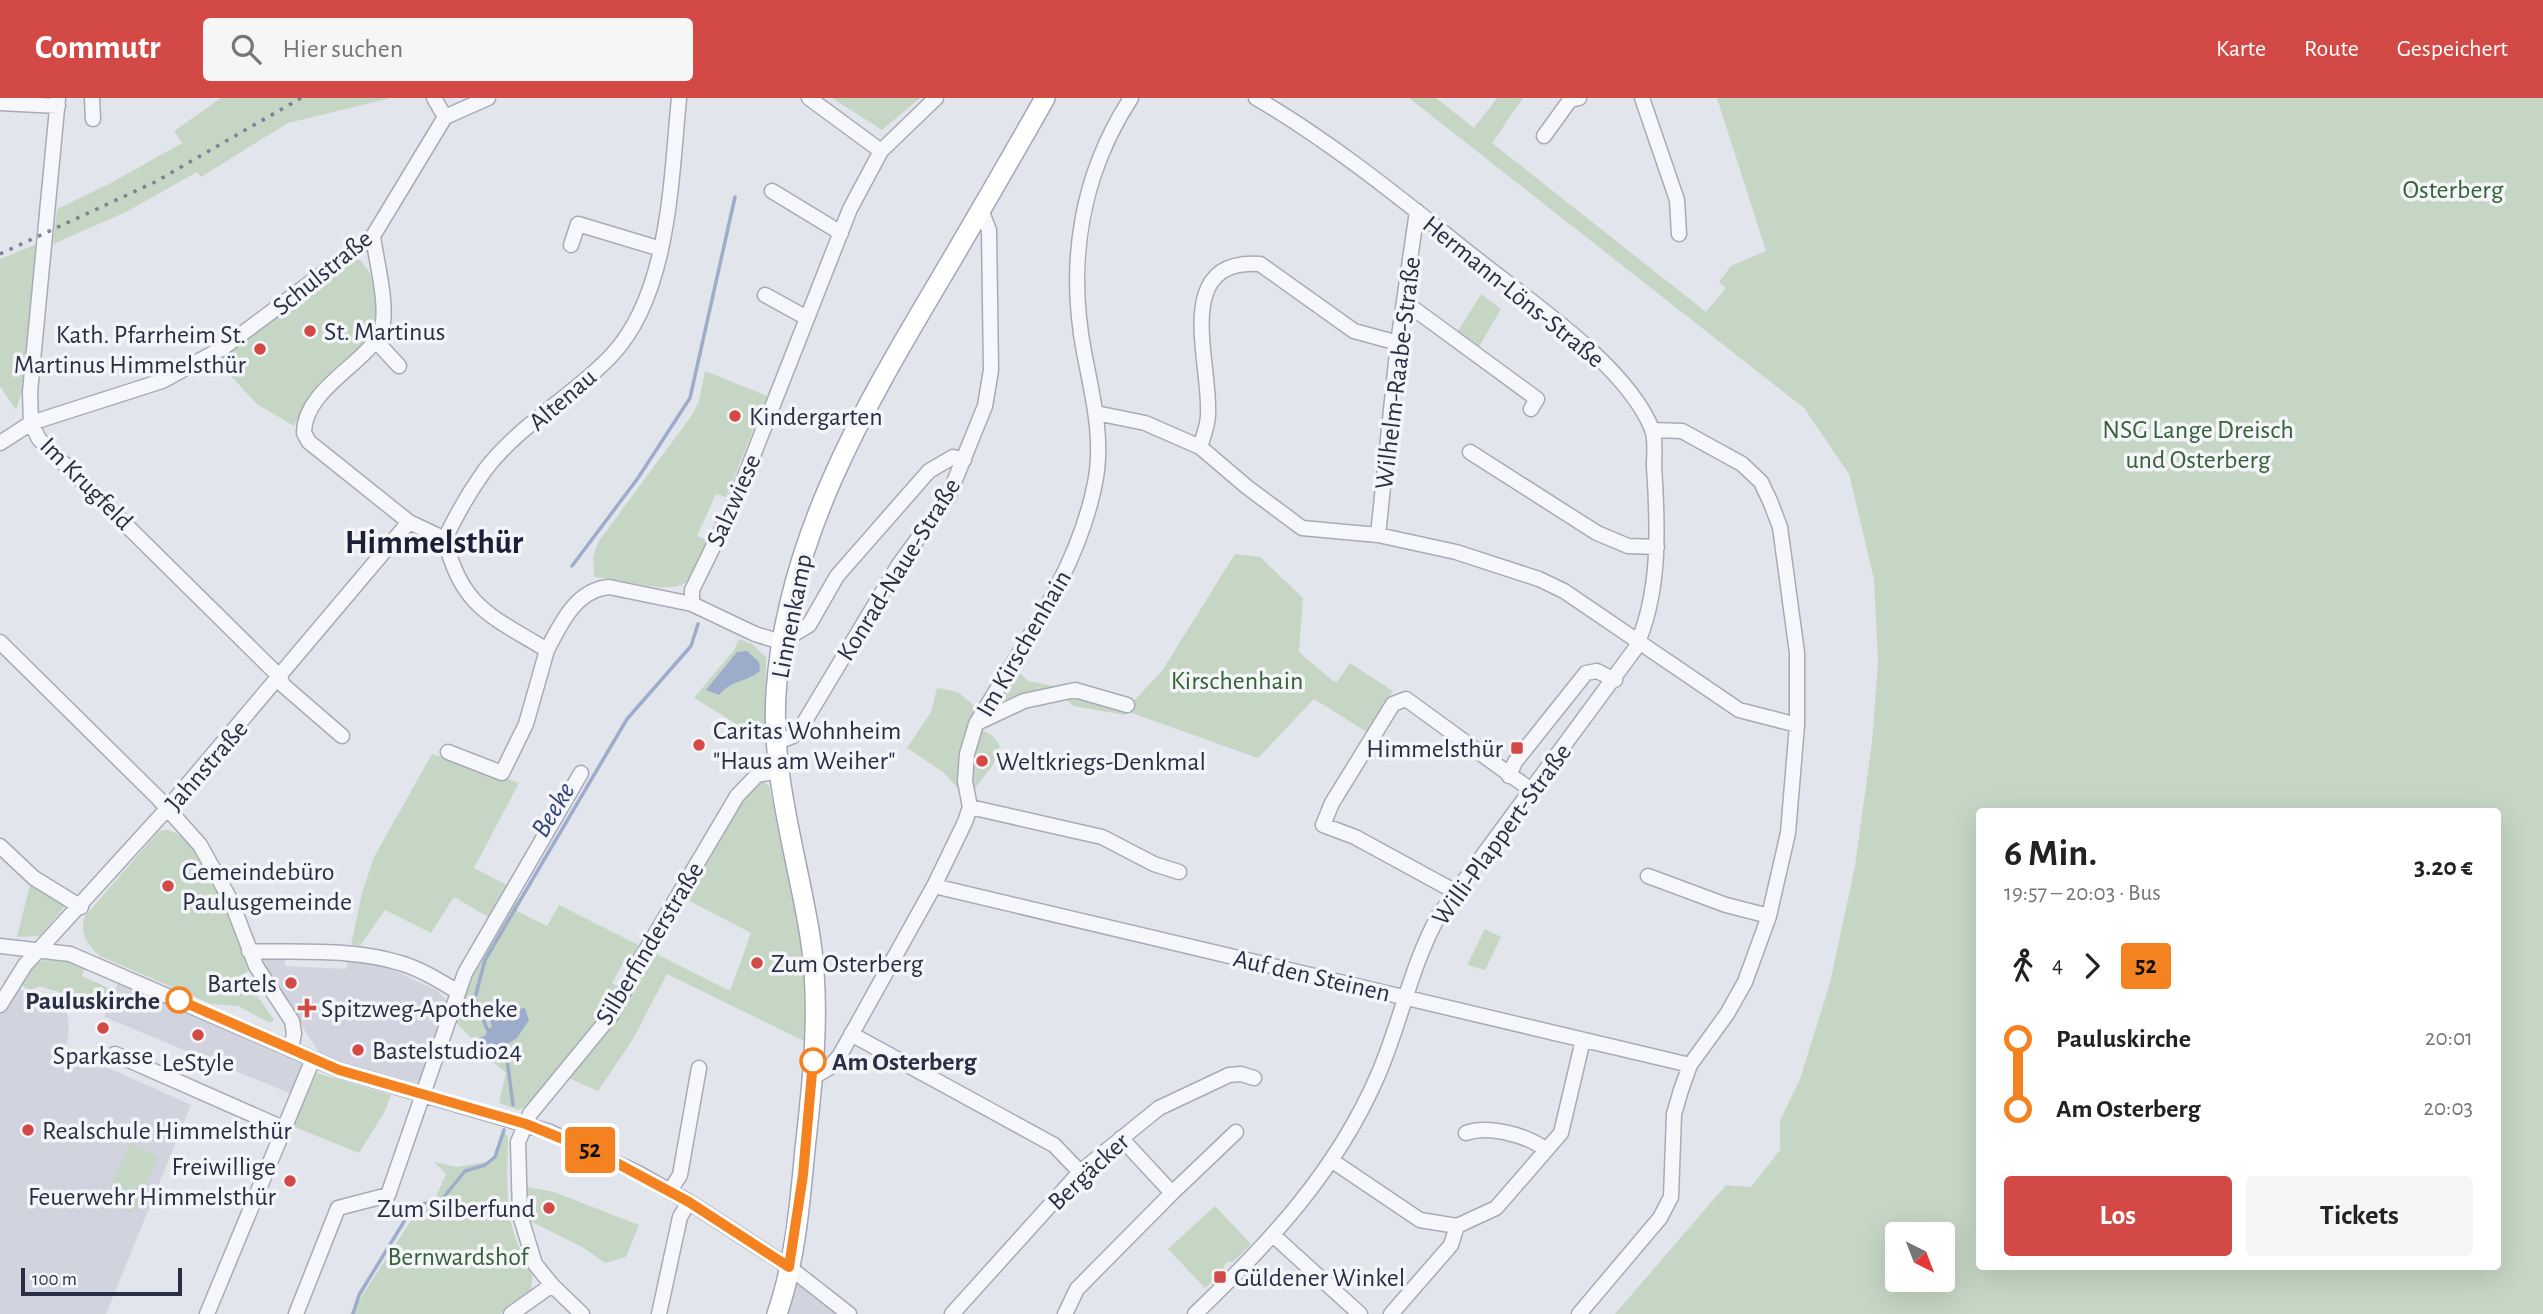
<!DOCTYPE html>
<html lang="de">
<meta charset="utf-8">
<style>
body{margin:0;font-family:"Alegreya Sans",sans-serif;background:#f6f6f6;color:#222;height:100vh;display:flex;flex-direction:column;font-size:26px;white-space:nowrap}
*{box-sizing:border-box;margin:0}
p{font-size:23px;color:#767676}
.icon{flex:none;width:38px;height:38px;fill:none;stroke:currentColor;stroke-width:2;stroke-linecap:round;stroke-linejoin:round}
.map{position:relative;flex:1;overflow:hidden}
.sheet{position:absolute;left:1976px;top:710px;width:525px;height:462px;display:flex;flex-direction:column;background:#fff;border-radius:7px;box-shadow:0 7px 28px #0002}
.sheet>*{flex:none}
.badge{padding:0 14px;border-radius:5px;font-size:24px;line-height:46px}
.needle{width:46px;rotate:138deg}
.tools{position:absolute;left:1885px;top:1124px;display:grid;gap:14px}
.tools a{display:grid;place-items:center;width:70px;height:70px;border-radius:7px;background:#fff;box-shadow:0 7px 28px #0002;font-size:35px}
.scale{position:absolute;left:21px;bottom:18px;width:161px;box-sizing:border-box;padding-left:7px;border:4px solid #2a2f45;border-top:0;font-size:19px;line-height:24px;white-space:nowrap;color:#2a2f45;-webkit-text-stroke:5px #f3f5f9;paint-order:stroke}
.map>.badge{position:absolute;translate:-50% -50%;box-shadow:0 0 0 4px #fff}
.legs{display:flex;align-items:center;gap:10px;height:77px;padding:0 28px;font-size:23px}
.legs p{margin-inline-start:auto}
.summary{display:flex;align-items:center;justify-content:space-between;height:119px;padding:0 28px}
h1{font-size:38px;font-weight:600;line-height:52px}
.primary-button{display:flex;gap:14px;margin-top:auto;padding:14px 28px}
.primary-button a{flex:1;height:80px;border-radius:7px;background:#d34946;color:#fff;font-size:28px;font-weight:600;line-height:80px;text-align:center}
.primary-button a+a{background:#f6f6f6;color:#222}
ul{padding:0 28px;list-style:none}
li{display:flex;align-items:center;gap:24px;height:70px;font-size:26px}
li i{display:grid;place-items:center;width:10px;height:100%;margin:0 9px;background:currentColor}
li i::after{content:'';width:18px;height:18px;margin:-9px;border:5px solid;border-radius:50%;background:#fff}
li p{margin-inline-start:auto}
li:first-child i{background:linear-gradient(#0000 50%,currentColor 0)}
li:last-child i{background:linear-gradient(currentColor 50%,#0000 0)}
header{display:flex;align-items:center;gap:42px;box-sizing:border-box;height:98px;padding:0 35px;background:#d34946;color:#fff}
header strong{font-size:33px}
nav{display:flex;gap:38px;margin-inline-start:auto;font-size:24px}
.search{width:490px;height:63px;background:#f6f6f6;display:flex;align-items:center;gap:18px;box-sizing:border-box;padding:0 24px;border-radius:7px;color:#767676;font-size:26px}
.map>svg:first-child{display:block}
.built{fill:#d1d4de}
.green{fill:#c5d6c4;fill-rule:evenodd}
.water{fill:#9eaccc}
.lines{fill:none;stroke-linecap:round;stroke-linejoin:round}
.stream{stroke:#9eaccc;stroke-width:3.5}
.minor-casing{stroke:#a8abb7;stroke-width:17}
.major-casing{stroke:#a2a7b8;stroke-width:22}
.minor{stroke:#f6f7fa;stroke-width:14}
.major{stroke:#fff;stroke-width:19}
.rail{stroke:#7c8196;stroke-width:3.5;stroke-dasharray:3.5 7;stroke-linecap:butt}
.line-1-casing{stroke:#fff;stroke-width:16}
.line-1{stroke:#f58220;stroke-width:10}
.poi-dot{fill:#d34946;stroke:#f3f5f9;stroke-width:2.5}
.stop-1-dot{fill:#fff;stroke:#f58220;stroke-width:3.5}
.labels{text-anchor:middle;stroke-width:7;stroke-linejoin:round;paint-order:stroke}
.park-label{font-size:26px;fill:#376137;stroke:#f3f5f9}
.street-label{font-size:26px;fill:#2a2f45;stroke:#f3f5f9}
.poi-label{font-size:26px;fill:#2a2f45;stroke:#f3f5f9;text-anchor:start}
.stop-label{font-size:26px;font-weight:bold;fill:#2a2f45;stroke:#f3f5f9;text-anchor:end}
.water-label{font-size:28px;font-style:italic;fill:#32467a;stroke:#f3f5f9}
.district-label{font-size:33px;font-weight:bold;fill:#1c2036;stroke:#f3f5f9}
</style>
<header>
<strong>Commutr</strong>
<div class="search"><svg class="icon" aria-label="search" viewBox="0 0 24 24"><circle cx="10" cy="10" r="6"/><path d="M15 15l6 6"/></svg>Hier suchen</div>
<nav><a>Karte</a><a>Route</a><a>Gespeichert</a></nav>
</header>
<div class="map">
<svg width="2543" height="1216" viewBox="0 0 2543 1216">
<rect width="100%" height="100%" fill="#e3e5ec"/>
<!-- built -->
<path class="built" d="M285 860V868L346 871 347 863 352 862 385 868 438 893 450 906 419 986 361 971 320 956 259 861Z
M120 880 310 962 294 997 104 919Z
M12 888 67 913 69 931 66 951 191 1007 106 1216H0V907Z
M792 1177 843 1216H779Z"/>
<!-- green -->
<path class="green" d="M221 0H391L288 25 201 79 197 74 128 113 53 146 57 111 111 85 182 45 174 33Z
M832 0H920L882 32Z
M1409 0H1436L1474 30 1497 0H1523L1492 45 1706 214 1726 190 1719 184 1731 168 1766 153 1717 0H2543V1216H1615L1726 1087 1751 1089 1780 1052V1023L1800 981 1830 885 1855 768 1872 644 1878 565 1874 481 1849 376 1804 310ZM2497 714V1169H1979V714ZM1897 1136H1942V1181H1897Z
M37 146 23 290 16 312 0 288V161Z
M349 161 360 162 370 175 377 209 375 235 304 309 294 328 257 306 216 262Z
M1481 196 1501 211 1476 254 1455 238Z
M705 273 767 298 726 399 716 396 697 438 707 442C702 455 697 476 685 485 669 497 616 480 594 479L593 458 599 443 692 317 699 303Z
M1235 456 1260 459 1303 500 1299 554 1333 583 1337 584 1350 565 1393 593 1367 634 1314 601 1258 660 1129 614 1125 617 1073 608 1063 598 1074 595 1128 609 1162 573Z
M739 541 752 546 766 559 765 643 694 600 734 552Z
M1013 568 1028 583 1070 591 982 620Z
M937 590 958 594 978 611V630L992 637 1000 648 993 667 973 693 962 695 943 674 907 650 931 614Z
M432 656 519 685 474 770 516 792 517 813 547 828 559 807 730 893 751 835 684 800 742 696 761 682 769 688 803 853 806 944 667 876 633 941 598 993 562 977 613 916 640 863 628 856 612 885 623 892 610 917 523 1010 518 1012 499 1005 506 975 496 966 476 959 473 942 452 920 474 864 497 824 454 799 431 835 385 812 360 848 351 847 362 795 374 759Z
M167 732C212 742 230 835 250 871L243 877 274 922 270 925 238 908 211 906 100 858C87 847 79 835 85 818L159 733Z
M30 787 65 808 40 838 17 839Z
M1485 831 1501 839 1485 872 1467 867Z
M59 859 85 868 82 878 115 893 108 909 39 888 31 893 23 888 22 882 38 864Z
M317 975 391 997 384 1015 359 1055 292 1028Z
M503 1032 508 1039C508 1091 501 1128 533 1173L531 1191 500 1216H350L416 1115 434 1103 446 1076 434 1064 457 1069 492 1063Z
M130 1045 159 1058 133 1116 105 1103Z
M523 1088 554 1094 639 1127 626 1159 605 1165 584 1150 528 1122Z
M1215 1108 1251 1146 1232 1165 1229 1163 1223 1168 1225 1171 1205 1190 1168 1151Z"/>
<!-- water -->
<path class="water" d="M747 553 759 564 760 573C745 585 733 581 719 597L706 592 737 554Z
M525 910 529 922 517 940 488 958 481 956 478 941 486 937 487 931 492 929 489 920 493 915Z"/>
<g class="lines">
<!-- stream -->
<path class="stream" d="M572 468 638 380 690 300 735 99
M487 931 475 900 485 862 627 621 691 548 698 526
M505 946 513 1007
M353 1216 359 1197 413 1109 443 1100 465 1073 485 1067 495 1059 504 1032"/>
<!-- minor casing -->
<g class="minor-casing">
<path id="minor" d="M58 0 30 294 31 325 39 341 280 579 283 587 342 638
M92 0 93 21
M434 0 445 19
M809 0 881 53
M1642 0 1677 102 1679 136
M0 5 58 8
M1544 38 1570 2 1579 0
M772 93 841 135
M373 138C376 162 388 207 382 229 373 263 304 289 304 335L309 344 409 424 445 441C461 509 491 518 547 552 561 525 576 492 609 489L692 506 755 536 781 544 809 527 837 478 929 373 953 359 964 362
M571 147 578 126 661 151
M765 197 807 220
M1406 205 1537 301 1531 311
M375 242 399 268
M1096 315 1145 325 1200 349 1247 389 1302 430 1378 437 1456 454 1539 481 1564 493 1739 612 1797 627
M0 345 31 325 162 283 223 250 373 138 445 19 488 0
M1200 349C1203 339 1208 327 1208 317 1211 264 1171 160 1260 166L1354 233 1398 245
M1470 354 1597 435 1628 448 1657 449
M1378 437 1398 245 1417 113
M445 441C456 417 470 393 485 372 519 327 573 298 611 258 670 196 671 80 679 0
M692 506V492L734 406 850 111 881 53 936 0
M0 544 158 700 200 747 231 803 256 868 292 923 294 935 291 952
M977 625 1024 603 1075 592 1127 607
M775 645 793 638 802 628 898 468 948 399 985 308 991 272 989 132 981 112
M448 654 502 675 526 626 547 552
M1509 678 1515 664 1586 575 1597 573 1615 582
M970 709 1102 739 1154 766 1179 774
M0 748 34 780 81 809
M1648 778 1726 807 1769 818
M934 788 1690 967
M1454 793 1355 739 1323 727 1332 705 1393 606 1406 601 1531 692
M0 848 70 856 339 972 550 1034 638 1075 689 1104 789 1169 849 1216
M249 853C297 855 353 850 400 865 421 871 440 883 458 894
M0 907 25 867 166 712 409 424
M851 936 1054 1047 1080 1074
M115 956 283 1030
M812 980 829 970 840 957 934 788 965 724 970 709 965 683 967 656 976 626C1021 550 1078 473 1095 385 1104 341 1092 296 1084 254 1067 164 1081 77 1131 0
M1466 1035C1488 1027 1528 1037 1546 1052
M1121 1040 1172 1095 1236 1034
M1331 1062 1420 1122 1457 1128 1496 1110 1561 1035 1583 942
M670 1093 680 1077 699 970
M1274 1138 1360 1216
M207 1216 313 961
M296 1216 338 1110 388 1097 465 875 581 675
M511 1216 552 1187
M582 1216 552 1187 535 1166 520 1117 518 1044 530 1016 612 916 643 857 737 698 757 677 778 673
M659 1216 680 1119 689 1104
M952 1216 1080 1074 1159 1010 1229 977 1241 976 1254 980
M1065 1216 1077 1191 1172 1095
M1195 1216C1270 1144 1336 1074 1378 977 1401 924 1411 867 1439 817L1635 551C1661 495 1658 428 1654 368 1654 357 1656 341 1652 331 1626 267 1532 205 1478 162 1406 105 1335 46 1256 0
M1391 1216 1451 1147 1457 1128
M1579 1216 1660 1120 1671 1099 1674 1016 1681 992 1690 967 1727 916 1745 884 1769 818 1788 735 1797 627V555L1780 429 1770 403 1761 384 1742 366 1682 333 1652 332"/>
</g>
<!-- major casing -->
<g class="major-casing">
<path id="major" d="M777 1216C795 1164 800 1106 805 1051 813 981 821 908 810 838 797 757 771 679 776 595 786 443 862 313 938 185 974 124 1010 62 1045 0"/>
</g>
<!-- minor -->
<use href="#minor" class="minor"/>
<!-- major -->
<use href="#major" class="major"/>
<!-- rail -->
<path class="rail" d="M0 156 155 84 301 0"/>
</g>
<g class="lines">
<!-- line-1 casing -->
<g class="line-1-casing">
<path id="line-1" d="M179 902 339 972 526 1026 600 1056 689 1104 789 1169 803 1077 813 963"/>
</g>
<!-- line-1 -->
<use href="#line-1" class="line-1"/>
</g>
<!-- markers -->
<g class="poi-dot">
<circle cx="310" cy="233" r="7"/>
<circle cx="260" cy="251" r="7"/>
<circle cx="735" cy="318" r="7"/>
<circle cx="699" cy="647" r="7"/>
<rect x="1510" y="643" width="14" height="14" rx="3.5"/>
<circle cx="982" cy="663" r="7"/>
<circle cx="168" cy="788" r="7"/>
<circle cx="757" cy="865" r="7"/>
<circle cx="291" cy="885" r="7"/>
<path d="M303.5 899.5h7v7h7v7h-7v7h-7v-7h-7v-7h7z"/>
<circle cx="103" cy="930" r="7"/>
<circle cx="198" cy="937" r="7"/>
<circle cx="358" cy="952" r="7"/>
<circle cx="28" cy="1032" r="7"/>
<circle cx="290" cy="1083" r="7"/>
<circle cx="549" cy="1110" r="7"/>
<rect x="1213" y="1172" width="14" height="14" rx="3.5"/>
</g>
<g class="stop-1-dot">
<circle cx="179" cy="902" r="12"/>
<circle cx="813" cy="963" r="12"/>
</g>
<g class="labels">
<!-- park labels -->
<g class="park-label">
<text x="2453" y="100">Osterberg</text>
<text x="2198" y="340">NSG Lange Dreisch<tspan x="2198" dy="30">und Osterberg</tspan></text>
<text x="1237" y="591">Kirschenhain</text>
<text x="458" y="1167">Bernwardshof</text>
</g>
<!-- street labels -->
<g class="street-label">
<text transform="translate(322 174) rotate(-39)" y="9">Schulstraße</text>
<text transform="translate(1514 193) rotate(39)" y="9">Hermann-Löns-Straße</text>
<text transform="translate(1397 275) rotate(-83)" y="9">Wilhelm-Raabe-Straße</text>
<text transform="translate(562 301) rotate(-41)" y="9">Altenau</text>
<text transform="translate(87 385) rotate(45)" y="9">Im Krugfeld</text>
<text transform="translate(733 402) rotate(-66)" y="9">Salzwiese</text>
<text transform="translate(898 471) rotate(-58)" y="9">Konrad-Naue-Straße</text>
<text transform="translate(791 518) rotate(-79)" y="9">Linnenkamp</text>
<text transform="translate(1023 545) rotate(-60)" y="9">Im Kirschenhain</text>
<text transform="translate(206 667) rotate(-49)" y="9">Jahnstraße</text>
<text transform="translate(1501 736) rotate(-54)" y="9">Willi-Plappert-Straße</text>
<text transform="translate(649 845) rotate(-59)" y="9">Silberfinderstraße</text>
<text transform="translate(1312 877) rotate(13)" y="9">Auf den Steinen</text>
<text transform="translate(1088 1073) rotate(-43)" y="9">Bergäcker</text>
</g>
<!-- poi labels -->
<g class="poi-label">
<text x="324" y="242">St. Martinus</text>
<text x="246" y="245" text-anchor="end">Kath. Pfarrheim St.<tspan x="246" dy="30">Martinus Himmelsthür</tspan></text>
<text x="749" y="327">Kindergarten</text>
<text x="713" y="641">Caritas Wohnheim<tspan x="713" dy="30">"Haus am Weiher"</tspan></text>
<text x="1503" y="659" text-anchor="end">Himmelsthür</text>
<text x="996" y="672">Weltkriegs-Denkmal</text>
<text x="182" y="782">Gemeindebüro<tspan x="182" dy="30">Paulusgemeinde</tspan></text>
<text x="771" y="874">Zum Osterberg</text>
<text x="277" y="894" text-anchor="end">Bartels</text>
<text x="321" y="919">Spitzweg-Apotheke</text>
<text x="372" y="961">Bastelstudio24</text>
<text x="103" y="966" text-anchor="middle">Sparkasse</text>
<text x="198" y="973" text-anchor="middle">LeStyle</text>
<text x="42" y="1041">Realschule Himmelsthür</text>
<text x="276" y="1077" text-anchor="end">Freiwillige<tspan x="276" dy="30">Feuerwehr Himmelsthür</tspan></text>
<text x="535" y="1119" text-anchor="end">Zum Silberfund</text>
<text x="1234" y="1188">Güldener Winkel</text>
</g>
<!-- stop labels -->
<g class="stop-label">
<text x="160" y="911">Pauluskirche</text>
<text x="832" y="972" text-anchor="start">Am Osterberg</text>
</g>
<!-- water labels -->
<g class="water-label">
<text transform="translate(552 711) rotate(-59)" y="10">Beeke</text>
</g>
<!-- district labels -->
<g class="district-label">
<text x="434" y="455">Himmelsthür</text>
</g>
</g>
</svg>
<div class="tools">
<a><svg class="needle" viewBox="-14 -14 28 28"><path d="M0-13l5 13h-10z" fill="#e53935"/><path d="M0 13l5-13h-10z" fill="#767676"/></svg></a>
</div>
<div class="scale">100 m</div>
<b class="badge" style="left:590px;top:1052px;background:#f58220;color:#111">52</b>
<section class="sheet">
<div class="summary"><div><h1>6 Min.</h1><p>19:57 – 20:03 · Bus</p></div><b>3.20 €</b></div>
<div class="legs"><svg class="icon" aria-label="walk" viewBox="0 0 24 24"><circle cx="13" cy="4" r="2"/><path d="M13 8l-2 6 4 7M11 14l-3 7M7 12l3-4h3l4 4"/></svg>4<svg class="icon" aria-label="forward" viewBox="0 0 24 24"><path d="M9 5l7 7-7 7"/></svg><b class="badge" style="background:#f58220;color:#111">52</b></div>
<ul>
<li><i style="color:#f58220"></i><b>Pauluskirche</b><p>20:01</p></li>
<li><i style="color:#f58220"></i><b>Am Osterberg</b><p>20:03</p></li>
</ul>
<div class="primary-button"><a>Los</a><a>Tickets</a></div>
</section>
</div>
